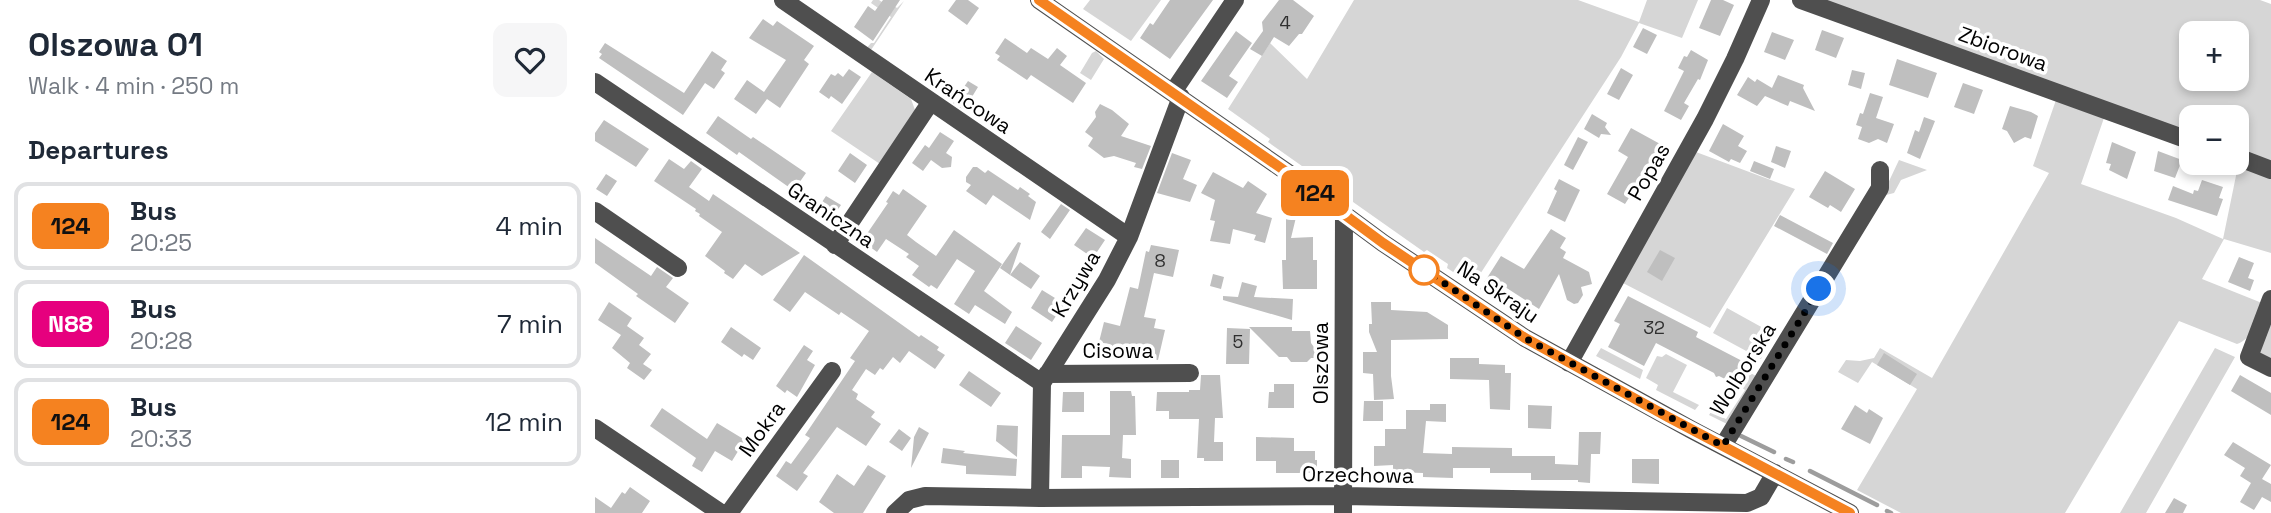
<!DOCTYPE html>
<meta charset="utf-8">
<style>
body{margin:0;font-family:"Space Grotesk",sans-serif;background:#f6f6f7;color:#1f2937;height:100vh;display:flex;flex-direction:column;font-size:26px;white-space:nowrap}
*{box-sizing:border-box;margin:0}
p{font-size:23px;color:#747a83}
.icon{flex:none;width:38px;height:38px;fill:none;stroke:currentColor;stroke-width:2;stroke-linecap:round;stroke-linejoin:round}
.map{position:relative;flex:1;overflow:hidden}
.side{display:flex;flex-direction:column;background:#fff;width:595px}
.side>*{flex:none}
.badge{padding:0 14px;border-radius:10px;font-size:24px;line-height:46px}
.tools{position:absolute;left:1584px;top:21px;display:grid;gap:14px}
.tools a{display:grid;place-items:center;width:70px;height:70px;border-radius:14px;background:#fff;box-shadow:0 4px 10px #0003;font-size:35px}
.you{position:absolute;width:35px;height:35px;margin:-18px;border:5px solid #fff;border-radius:50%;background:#1a73e8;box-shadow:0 0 0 10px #1a73e833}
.map>.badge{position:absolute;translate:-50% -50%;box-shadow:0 0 0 4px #fff}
h2{padding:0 28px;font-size:26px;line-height:63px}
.round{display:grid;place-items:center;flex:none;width:74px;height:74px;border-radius:14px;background:#f6f6f7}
.headline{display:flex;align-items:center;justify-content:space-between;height:119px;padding:0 28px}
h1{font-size:33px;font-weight:800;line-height:52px}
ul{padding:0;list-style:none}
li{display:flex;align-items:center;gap:21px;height:88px;margin:0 14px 10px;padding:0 14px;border:4px solid #e0e1e3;border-radius:14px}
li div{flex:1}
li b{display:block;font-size:26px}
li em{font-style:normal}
li .badge{min-width:77px;font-weight:700;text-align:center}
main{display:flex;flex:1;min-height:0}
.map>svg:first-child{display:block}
.green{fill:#d6d6d6;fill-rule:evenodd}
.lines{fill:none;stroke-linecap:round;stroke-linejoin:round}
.stream{stroke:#9d9d9d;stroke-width:4.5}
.building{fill:#bfbfbf}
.minor{stroke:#4f4f4f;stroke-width:18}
.line-casing{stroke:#fff;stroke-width:16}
.line{stroke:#f58220;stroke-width:10}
.walk{stroke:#000;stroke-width:7;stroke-dasharray:0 12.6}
.stop-dot{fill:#fff;stroke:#f58220;stroke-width:3.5}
.labels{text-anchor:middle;stroke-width:7;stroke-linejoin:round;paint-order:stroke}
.number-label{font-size:18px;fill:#303030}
.street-label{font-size:21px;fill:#000;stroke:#fff}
</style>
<main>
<section class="side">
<div class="headline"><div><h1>Olszowa 01</h1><p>Walk · 4 min · 250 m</p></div><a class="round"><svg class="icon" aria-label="heart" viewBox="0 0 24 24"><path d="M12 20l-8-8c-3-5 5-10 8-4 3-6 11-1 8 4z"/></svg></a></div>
<h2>Departures</h2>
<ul>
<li><span class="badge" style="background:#f58220;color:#111">124</span><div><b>Bus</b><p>20:25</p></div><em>4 min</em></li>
<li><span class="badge" style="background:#e6007e;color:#fff">N88</span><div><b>Bus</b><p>20:28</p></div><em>7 min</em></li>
<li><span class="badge" style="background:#f58220;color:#111">124</span><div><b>Bus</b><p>20:33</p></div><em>12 min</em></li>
</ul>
</section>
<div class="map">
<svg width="1676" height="513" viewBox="0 0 1676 513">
<rect width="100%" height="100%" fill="#fff"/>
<!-- green -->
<path class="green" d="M278 0H284L290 4 292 1 302 8 309 1 274 53 270 50 276 43H279L296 17 276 3Z
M495 0H566L536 41 488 9Z
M759 0H983L1044 22 1052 0H1103L1087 38 1044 23 1026 57 878 285 852 268 853 264 832 250 829 252 673 142 675 139 633 109 675 43 712 79Z
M1224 0H1665L1676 4V165L1642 153V117H1596V136ZM1596 33H1642V79H1596Z
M501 51 509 59 496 80 485 73 497 53Z
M277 72 316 99 320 110 285 164 236 131Z
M1461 100 1509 118 1486 184 1581 218 1628 239 1643 166 1676 177V253L1629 239 1607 279 1672 305C1664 318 1657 339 1642 344L1584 321 1470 513H1306L1262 490 1322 389 1277 362 1263 383 1243 372 1251 360 1265 361 1279 358 1285 348 1337 378 1454 173 1438 166Z
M1101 152 1200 189 1115 328 1028 283Z
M1304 160 1332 170 1306 180 1299 193 1287 196Z
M1132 308 1179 334 1166 359 1118 333Z
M1676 324V364L1661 357Z
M1006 348 1048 370 1045 379 1001 356Z
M1620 348 1640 357 1551 513H1525Z
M1071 354 1092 365 1078 392 1104 405 1100 410 1061 390 1063 385 1051 378 1062 356 1067 357Z
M1152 371 1161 376 1132 424 1114 415 1116 412 1131 419 1150 390 1145 386Z"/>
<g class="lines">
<!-- stream -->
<path class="stream" d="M1146 436 1179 452
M1191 459 1198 462
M1215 471 1282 505
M1292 511 1296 513"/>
</g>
<!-- building -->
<path class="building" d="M288 0H305L278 41 259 27 273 6 280 11Z
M361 0H373L384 8 372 25 353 11Z
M575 0H618L575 59 545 38 555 23 558 25Z
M684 0H698L719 16 707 34H704L694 46 679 37 667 56 655 49 668 31 667 22Z
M1116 0H1128L1139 5 1125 36 1104 28Z
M168 19 178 26 182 21 219 46 209 60 214 64 185 108 172 99 161 114 139 99 152 80 169 92 191 60 154 38Z
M1048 28 1062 35 1052 54 1038 47Z
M1227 30 1249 38 1241 58 1220 50Z
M641 31 657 43 634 76 643 82 632 98 606 81Z
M1177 32 1199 40 1190 60 1169 52Z
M410 38 432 53 436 48 453 59 462 48 472 56 465 65 491 83 478 103 436 75 432 80 402 60 405 56 400 53Z
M10 43 89 93 117 51 132 61 126 70 130 73 119 89 110 83 88 115 4 58 7 54 4 52Z
M1096 50 1113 60 1105 80 1103 79 1089 103 1094 106 1086 120 1069 111 1089 71 1083 68 1089 56 1092 57Z
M1302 59 1342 73 1333 98 1294 85Z
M1026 68 1038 75 1024 100 1012 94Z
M254 69 266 77 247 104 236 96 234 99 224 92 236 74 240 76 243 73 248 77Z
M1257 70 1270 73 1266 89 1253 85Z
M1183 75 1209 85 1208 88 1220 111 1195 101 1193 106 1170 96 1162 106 1142 95 1153 77 1160 82 1162 79 1177 88Z
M373 81 383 87 369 110 358 103Z
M1368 83 1388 90 1379 114 1359 107Z
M1275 93 1288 97 1281 118 1299 124 1292 143 1283 139 1274 143 1263 139 1267 127 1261 125 1265 113 1268 114Z
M505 104 517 110 534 124 526 136 556 146 547 169 539 167 541 163 519 156 509 158 493 146 498 138 490 132 501 117 500 112Z
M1415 106 1436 112 1443 116 1436 139 1430 137 1419 143 1412 131 1407 129Z
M997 114 1012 123 1010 127 1016 135 1006 134 1004 138 989 129Z
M123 116 156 139 158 137 211 173 204 183 200 180 195 188 144 152 142 155 111 133Z
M1329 117 1340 121 1325 159 1312 153 1320 130 1324 132Z
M9 120 54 149 41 167 0 141V133Z
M1128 124 1149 136 1143 146 1152 151 1145 163 1136 159 1134 162 1114 151Z
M1036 128 1067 145 1039 194 1037 193 1030 204 1012 194 1033 157 1023 151Z
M345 132 359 141 351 153 357 157 356 167 347 168 336 160 328 171 317 163 330 145 334 148Z
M983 137 993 142 978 170 969 165Z
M1517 142 1541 152 1532 179 1514 170 1516 164 1511 163Z
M1181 146 1196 151 1190 168 1176 162Z
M1563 151 1587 160 1580 178 1559 171Z
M255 153 272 165 260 183 243 171Z
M577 153 596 160 588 179 602 185 595 202 562 193Z
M74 159 89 169 96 161 107 169 94 187 114 201 118 194 205 253 167 276 150 264 138 279 129 273 130 271 110 256 127 232 104 216 105 214 100 211 101 209 59 181Z
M1159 161 1179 169 1175 179 1155 171Z
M378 167H382L390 173 393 170 423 190 425 187 435 194 433 196 441 202 435 220 398 195 391 205 371 191 376 185 371 182V177Z
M1230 171 1260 189 1246 212 1235 205 1233 208 1214 197Z
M618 172 648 188 653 181 672 194 661 213 677 218 670 243 659 240 661 235 638 229 635 244 615 241 620 221 615 220 620 200 606 193Z
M11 174 22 181 12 196 1 189Z
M964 179 985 190 970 222 952 213 962 191 959 189Z
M1607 180 1628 187 1624 198 1628 199 1622 216 1573 200 1578 186 1598 194 1599 190 1603 191Z
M308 189 332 206 312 235 321 242 341 256 359 230 407 264 389 291 417 312 410 324 380 305 374 314 359 304 380 271 362 259 342 289 336 285 334 287 317 275 324 266 311 257 314 254 291 239 282 252 267 241 293 203 291 202 298 191 304 195Z
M231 196 246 205 235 221 221 211Z
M691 202 703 209 696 238 718 237V260H722V289H688L687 260H691Z
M466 204 475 210 455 239 446 232Z
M1185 215 1238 243 1232 254 1179 226Z
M491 228 510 240 498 258 479 245Z
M956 229 971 238 965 248 971 252 968 258 994 272 997 284 986 287 988 295 983 303 979 304 972 300 964 274 944 309 907 285 900 299 885 289 906 256 929 269Z
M0 238 56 276 62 267 78 278 71 287 94 303 80 323 41 296 43 294 0 263Z
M423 242 426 243 415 275 405 268Z
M556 245 584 250 578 277 559 273 549 317 561 319 559 328 570 330 563 360 516 349 517 345 504 342 509 322 525 326 535 287 543 289 551 251 554 252Z
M1065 250 1080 258 1067 281 1052 272Z
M209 255 324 337 326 335 344 347 342 350 350 355 340 369 314 351 305 363 298 357 288 370 285 368 280 375 271 369 257 390 263 394 261 399 280 412 276 417 286 424 271 446 242 427 208 473 213 476 202 491 181 476 191 461 196 464 215 438 210 435 260 361 255 358 274 331 246 312 244 315 210 292 195 312 178 300Z
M1644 257 1659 263 1653 278 1659 280 1655 291 1633 282Z
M425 262 445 276 436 289 415 275Z
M618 274 629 277 626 289 615 286Z
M647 282 662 286 659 297 698 299 697 320 628 300V296L643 297Z
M447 290 473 306 467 315 463 313 457 322 436 308Z
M1033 296 1103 332 1101 337 1153 364 1142 385 1124 376 1121 377 1119 373 1061 343 1049 366 1013 347 1025 324 1019 321Z
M14 302 37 318 32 326 49 338 44 345 56 354 48 364 57 370 49 380 32 368 35 363 17 348 26 335 3 320Z
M776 302H796V310L832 312 853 325V339L796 340V376L799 399 779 400 778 374 768 373V352H782L774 332V324H777Z
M421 326 447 343 436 360 410 343Z
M136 327 166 348 158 360 149 354 147 357 126 342Z
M654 327H697V331H715L716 343 727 358H716L712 362H696L692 357H684Z
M632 328 655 329 654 364H631Z
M209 345 218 351 212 360 220 365 202 397 192 390 190 393 181 386Z
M1289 353 1322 374 1315 385 1282 365Z
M855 358H884V364L910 365V373H916L915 410 895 409 894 380 855 379Z
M374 371 406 393 396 407 364 385Z
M606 375H625L628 418H620L619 442H628V461H609V458H602L604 419H574V411H561L562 392H594V390H605Z
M1645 375 1676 393V415L1636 391Z
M679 384H699V408H673L674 392H679Z
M515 391H536L537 396H540L541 435H528L527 458 536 459V478L514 477 515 467 487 466V478H466L467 435H515Z
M468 392H489V412H467Z
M769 401H788V421H768Z
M835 404H851V422L831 421 828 453 857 454V447L917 448V456H960V464L983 465 984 432H1006L1005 454H996L995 483 983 482V480H936V473H895V468H858V478L828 477V473L798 472V465L779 466V446H790V429H811V410H835Z
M933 405 957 406 956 429 933 428Z
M1260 405 1272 413 1274 409 1288 418 1275 444 1246 429Z
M67 408 112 439 122 423 150 440 137 461 120 451 107 472 97 466 101 458 55 426Z
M402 425 423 426 422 457 401 441Z
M324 427 334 433 316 468 319 437Z
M304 429 316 438 307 451 294 442Z
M661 437 699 438V451H720V460H722V473H681V461H661Z
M1638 442 1676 465 1667 479 1676 484V502L1667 497 1659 510 1645 502 1656 483 1645 476 1650 468 1629 455Z
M348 448 370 451 368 453 422 459 421 476 371 474V466L346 463Z
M1037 459H1064V484L1037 483Z
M566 460H584V478H566Z
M273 465 291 476 268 513H239L224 502 242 474 259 486Z
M35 487 55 501 47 513H0V497L16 508 27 492 30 494Z
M1579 498 1592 505 1588 513H1570Z"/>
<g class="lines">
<!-- minor -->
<path class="minor" d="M188 0 534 237
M444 0 696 175 788 243 930 338 1097 430 1255 513
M1206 0 1596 141
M0 82 447 383
M578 92 640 0
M1642 157 1676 170
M0 211 83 268
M240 245 335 103
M1676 299 1654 357 1676 368
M974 363 1110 119 1140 59 1166 0
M452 374 595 373
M0 428 126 513
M1128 446 1285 188V170
M445 498 447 383 512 280 534 237 586 97
M134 513 237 371
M300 513 314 500 330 496 445 498 748 496 1152 503 1166 497 1180 473
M748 513 749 214"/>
</g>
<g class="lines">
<!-- line casing -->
<g class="line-casing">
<path id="line" d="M444 0 696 175 788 243 930 338 1073 417 1255 513"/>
</g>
<!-- line -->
<use href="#line" class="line"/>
<!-- walk -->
<path class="walk" d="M829 270 824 266 930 338 1128 446 1224 289"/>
</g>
<!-- markers -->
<circle class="stop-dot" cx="829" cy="270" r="14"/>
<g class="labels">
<!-- number labels -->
<g class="number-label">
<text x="690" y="29">4</text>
<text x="565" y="267">8</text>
<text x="1059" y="334">32</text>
<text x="643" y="348">5</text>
</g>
<!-- street labels -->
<g class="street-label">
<text transform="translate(1408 49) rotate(20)" y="7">Zbiorowa</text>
<text transform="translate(373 101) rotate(34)" y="7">Krańcowa</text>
<text transform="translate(1054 172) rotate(-60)" y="7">Popas</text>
<text transform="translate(236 215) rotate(34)" y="7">Graniczna</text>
<text transform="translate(481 284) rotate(-59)" y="7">Krzywa</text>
<text transform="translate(903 292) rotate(34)" y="7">Na Skraju</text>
<text x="523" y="358">Cisowa</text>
<text transform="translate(726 363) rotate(-90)" y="7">Olszowa</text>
<text transform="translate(1148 369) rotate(-58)" y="7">Wolborska</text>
<text transform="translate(167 429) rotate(-54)" y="7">Mokra</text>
<text transform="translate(763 475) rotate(1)" y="7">Orzechowa</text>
</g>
</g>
</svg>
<div class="tools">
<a>+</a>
<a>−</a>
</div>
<div class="you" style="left:1224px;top:289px"></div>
<b class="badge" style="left:720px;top:193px;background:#f58220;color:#111">124</b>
</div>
</main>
